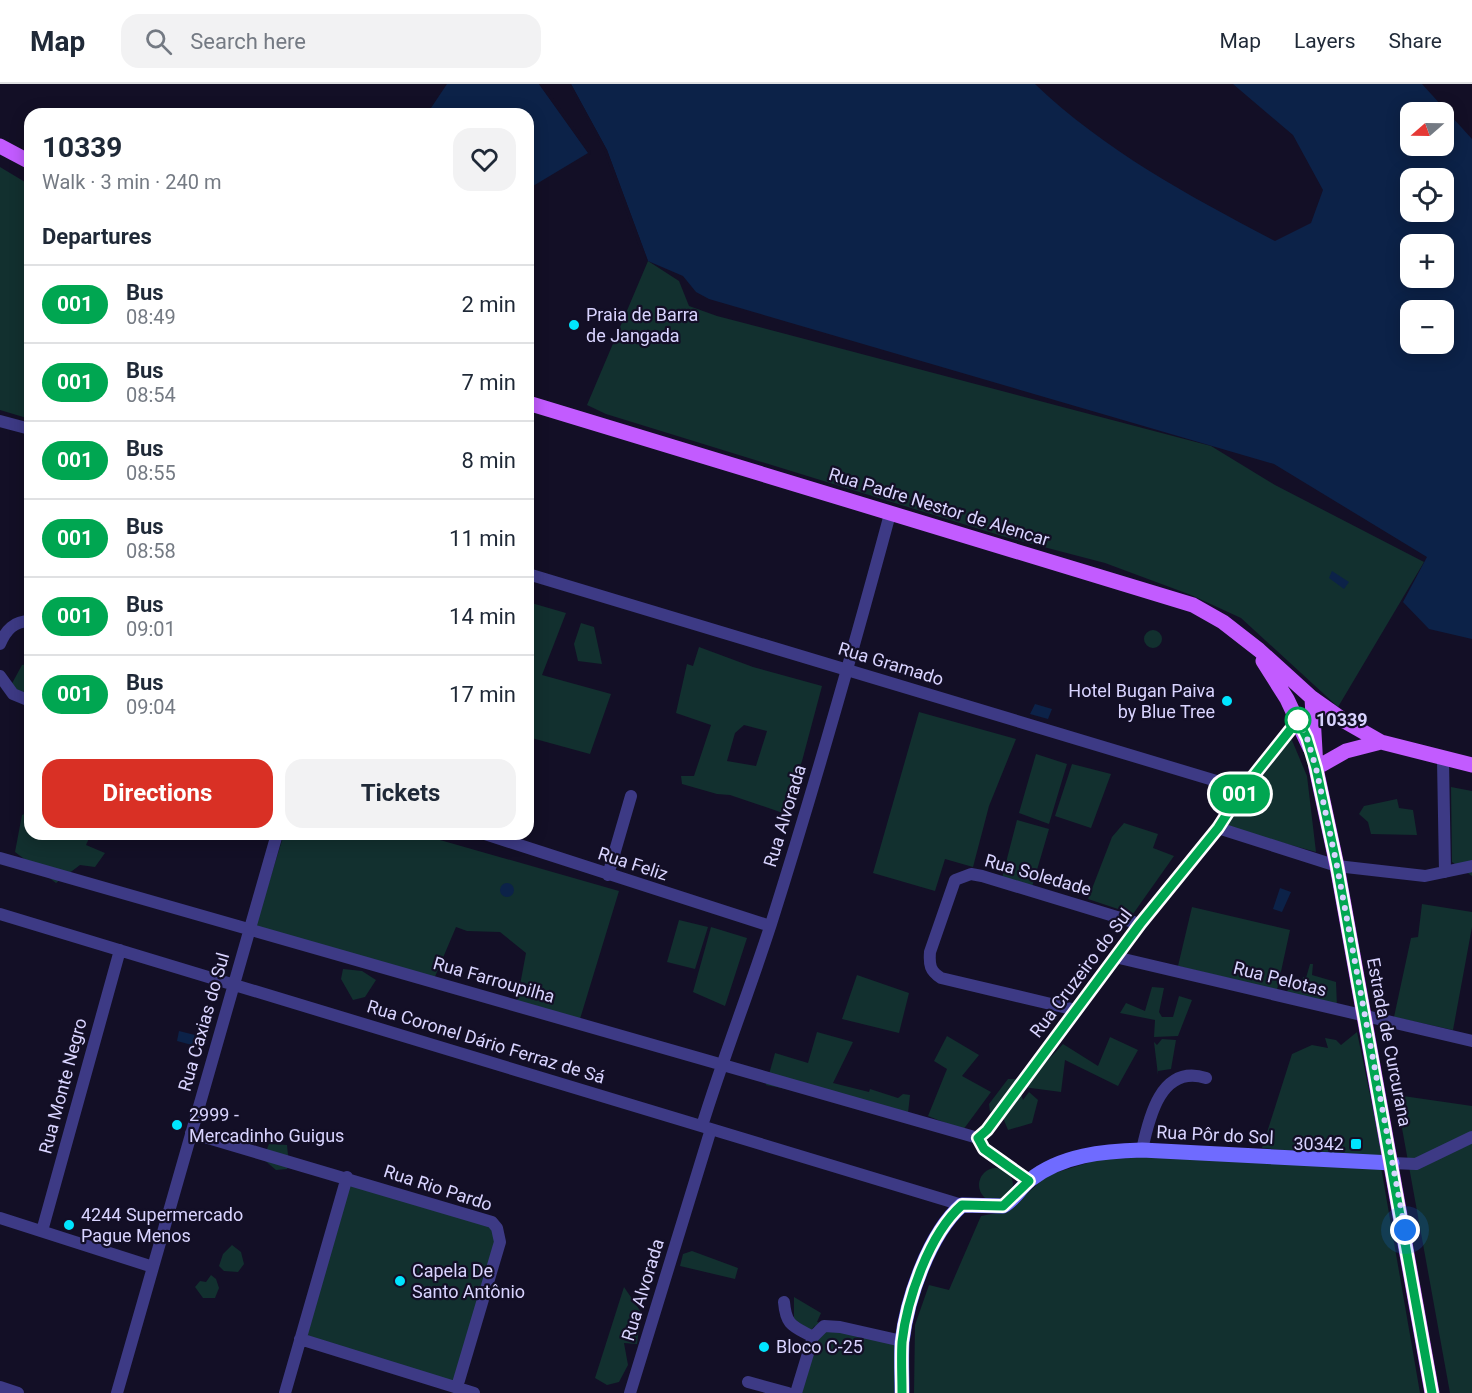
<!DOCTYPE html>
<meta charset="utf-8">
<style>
body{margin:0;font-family:Roboto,sans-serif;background:#f2f2f3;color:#1f2937;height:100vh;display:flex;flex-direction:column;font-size:22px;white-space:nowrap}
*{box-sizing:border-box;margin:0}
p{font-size:20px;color:#747a83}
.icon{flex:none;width:33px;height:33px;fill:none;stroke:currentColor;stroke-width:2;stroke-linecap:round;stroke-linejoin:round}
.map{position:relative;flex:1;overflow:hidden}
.side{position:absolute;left:24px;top:24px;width:510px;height:732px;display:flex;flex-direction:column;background:#fff;border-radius:18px;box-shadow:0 3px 15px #0003}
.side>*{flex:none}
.badge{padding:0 12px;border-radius:20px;font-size:21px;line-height:39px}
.needle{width:39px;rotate:250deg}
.tools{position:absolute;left:1400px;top:18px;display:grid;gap:12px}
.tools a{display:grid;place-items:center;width:54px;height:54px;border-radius:12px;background:#fff;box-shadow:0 3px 15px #0003;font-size:30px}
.you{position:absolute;width:30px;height:30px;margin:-15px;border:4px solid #fff;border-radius:50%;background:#1a73e8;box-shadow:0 0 0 9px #1a73e833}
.map>.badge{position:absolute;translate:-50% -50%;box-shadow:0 0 0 3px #fff}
h2{padding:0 18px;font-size:22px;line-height:54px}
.round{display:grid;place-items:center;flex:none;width:63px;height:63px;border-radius:18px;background:#f2f2f3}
.summary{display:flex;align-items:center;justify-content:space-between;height:102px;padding:0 18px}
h1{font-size:28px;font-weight:700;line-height:45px}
.action{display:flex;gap:12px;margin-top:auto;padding:12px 18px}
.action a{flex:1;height:69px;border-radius:18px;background:#d93025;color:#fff;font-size:24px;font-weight:700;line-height:69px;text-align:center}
.action a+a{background:#f2f2f3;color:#1f2937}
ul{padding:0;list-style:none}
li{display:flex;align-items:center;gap:18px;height:78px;padding:0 18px;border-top:2px solid #e0e1e3}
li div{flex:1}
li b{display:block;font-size:22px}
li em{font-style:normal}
li .badge{min-width:66px;font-weight:700;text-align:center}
header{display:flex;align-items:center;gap:36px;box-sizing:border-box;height:84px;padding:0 30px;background:#fff;border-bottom:2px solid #e0e1e3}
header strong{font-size:28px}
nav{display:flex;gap:33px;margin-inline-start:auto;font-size:21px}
.search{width:420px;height:54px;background:#f2f2f3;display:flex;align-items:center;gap:15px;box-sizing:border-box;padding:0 21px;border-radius:18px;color:#747a83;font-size:22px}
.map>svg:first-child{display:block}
.green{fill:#12302f;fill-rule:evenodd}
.water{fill:#0c2248;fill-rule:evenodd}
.pier{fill:#130f26}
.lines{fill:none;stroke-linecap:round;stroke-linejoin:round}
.street{stroke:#3d3a85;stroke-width:12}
.secondary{stroke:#6f6bff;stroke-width:15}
.primary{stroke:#c25bff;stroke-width:15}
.line-casing{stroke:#fff;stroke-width:14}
.line{stroke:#00a651;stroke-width:9}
.walk{stroke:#d9d4ff;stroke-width:6;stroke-dasharray:0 10.8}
.poi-dot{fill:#00e5ff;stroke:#130f26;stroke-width:2}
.stop-dot{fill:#fff;stroke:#00a651;stroke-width:3}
.labels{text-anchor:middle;stroke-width:4.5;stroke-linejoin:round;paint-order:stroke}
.poi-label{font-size:18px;fill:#d9d4ff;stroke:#130f26;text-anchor:start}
.street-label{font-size:18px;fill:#d9d4ff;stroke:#130f26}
.stop-label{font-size:18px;font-weight:bold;fill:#d9d4ff;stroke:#130f26;text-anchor:start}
</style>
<header>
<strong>Map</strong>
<div class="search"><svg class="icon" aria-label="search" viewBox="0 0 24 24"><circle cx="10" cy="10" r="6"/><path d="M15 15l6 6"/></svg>Search here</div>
<nav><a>Map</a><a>Layers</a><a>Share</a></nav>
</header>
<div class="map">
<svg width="1472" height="1309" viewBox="0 0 1472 1309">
<rect width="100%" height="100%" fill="#130f26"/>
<!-- green -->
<path class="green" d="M0 83 30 101V335L0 326Z
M648 177 679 197 689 222 717 232 1211 362 1275 401 1424 478 1338 623 1241 534 1191 511 1105 479 1002 452 606 330 587 321Z
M528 518 566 529 542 591 611 610 590 670 528 653Z
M581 539 594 543 602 580 578 577 574 560Z
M1144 555a9 9 0 1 1 18 0a9 9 0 1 1-18 0Z
M699 563 753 583 822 602 802 677 783 729 730 711 717 710 682 700 681 692H694L711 641 676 629 687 580 693 582ZM744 641 767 647 756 682 727 677 735 649Z
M30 580V623L9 605 22 581Z
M919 628 1016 655 989 722 973 783 945 775 935 807 873 789Z
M1291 654 1307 692 1316 768 1225 743Z
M1036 670 1067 680 1049 740 1019 729Z
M1072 680 1111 690 1091 744 1055 732Z
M1451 703 1472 707V792L1452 778Z
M1397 715 1399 724 1413 726 1417 751 1371 750 1368 738 1359 730 1364 722Z
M30 728V750H91L86 761 105 769 95 783 80 781 56 799 15 768 22 731Z
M1017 736 1049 745 1032 803 1002 794Z
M1124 739 1158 750 1153 764 1174 772 1133 830 1088 815 1112 753Z
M284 750H441L440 756 619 807 580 935 517 917 526 869 500 848 467 847 456 843 434 895 255 843Z
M1422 820 1472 828V843L1453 946 1394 933 1411 854 1418 853Z
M1192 823 1290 846 1277 906 1178 882Z
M679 836 708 843 695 885 667 878Z
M711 843 747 854 725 922 693 908Z
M1310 880H1313L1312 891 1336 898 1337 923 1286 909 1294 896 1302 899 1303 893 1306 894Z
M343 885 362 887 376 896 365 913 353 916 341 895Z
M857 891 909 909 899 949 842 935Z
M1152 903 1164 904 1159 928 1162 933H1173L1179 912 1192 916 1178 952 1154 953 1155 936 1120 929 1126 919 1145 927Z
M817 948 853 958 833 999 869 1008 870 1005 898 1014 903 1010 910 1011 908 1029 766 1001 775 969 808 979Z
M1357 948 1383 1074 1262 1064 1292 970 1312 961 1328 964 1325 954 1336 956 1341 961Z
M947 952 979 971 962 992 991 1008 963 1046 928 1032 947 985 934 977Z
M1110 953 1138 966 1118 1002 1065 976 1061 1008 1023 1003 1063 960 1098 982Z
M1162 955 1176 956 1171 985 1158 987V991L1154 958 1157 961Z
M1008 995H1016L1023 1016 1029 1008 1038 1016 1032 1039 1008 1046 999 1024 990 1028 989 1020Z
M1396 1011 1472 1022V1309H1450Z
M269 1060 287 1061 289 1081 287 1085 276 1086 263 1075Z
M1134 1072 1381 1083 1420 1309H914L915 1241 929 1201 949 1206 981 1132 1007 1127 1048 1091 1097 1076Z
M979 1101a17 17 0 1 1 34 0a17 17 0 1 1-34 0Z
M347 1093 492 1138 499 1150 457 1303 300 1255Z
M232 1161 241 1168 244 1180 238 1188 224 1187 219 1182 223 1170Z
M692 1167 738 1184 735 1195 680 1182 683 1170Z
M211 1191 216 1195 219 1204 215 1214H203L195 1203 200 1197 206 1198Z
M624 1203 641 1228 637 1260 624 1259 628 1281 619 1298 607 1301 595 1294Z
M794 1213 821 1229 817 1238 901 1258 900 1309H792L815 1241 811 1247 794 1235Z"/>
<!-- water -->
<path class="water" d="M447 0H539L588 69 528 105V30H427Z
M571 0H1035C1105 67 1191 113 1275 157L1311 139 1323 106 1293 51 1233 0H1422L1472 55V555L1429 545 1403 518 1427 473 1274 380 709 215 696 208 683 192 648 177 607 66ZM1410 28H1443V62H1410ZM1410 94H1443V128H1410ZM1410 160H1443V194H1410ZM1410 226H1443V260H1410Z
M1332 487 1349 498 1344 505 1329 494Z
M1035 620 1052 625 1048 635 1030 630Z
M500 806a7 7 0 1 1 14 0a7 7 0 1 1-14 0Z
M1280 804 1291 808 1282 828 1273 825Z
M179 947 195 951 192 961 177 957Z"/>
<!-- pier -->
<path class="pier" d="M539 0H543L591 67 590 71Z
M568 0H571L607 66 648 177 638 160 604 67Z"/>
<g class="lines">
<!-- street -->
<path class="street" d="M0 337 30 345
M528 490 1243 705
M0 560C6 546 14 537 30 537
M0 592 13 610 30 617
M1443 676 1445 788
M1218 744 1337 782 1425 792 1472 782
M485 750 770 842
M0 774 978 1054
M608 791 631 712
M0 830 962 1121
M1115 873 1472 957
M1076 926 941 894C930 887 929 881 930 868L955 796 971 790 982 792 1140 840
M702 1042C723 974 749 908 771 840 814 704 853 567 890 430
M191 1049 492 1138 497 1144 500 1158 457 1303
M1142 1066C1149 1033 1161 980 1206 994
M1392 1079 1416 1080 1472 1053
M1029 1097 984 1066 978 1054 987 1046 1140 840 1218 744 1243 705 1298 636
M0 1134 153 1183
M42 1147 120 866
M784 1218C786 1242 793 1242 813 1253
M300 1255 474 1309
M748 1298 788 1309
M0 1303 18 1309
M117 1309 277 750
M285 1309 347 1093
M630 1309 711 1045
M796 1309 813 1253 824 1242 840 1243 902 1257"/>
<!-- secondary -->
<path class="secondary" d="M902 1309C902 1292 901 1275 902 1258 907 1215 929 1150 962 1121L1003 1122C1014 1116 1020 1104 1030 1096 1061 1071 1104 1067 1142 1066L1392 1079"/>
<!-- primary -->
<path class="primary" d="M0 62 30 78
M528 319 1193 521 1223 538 1259 566 1312 614 1346 638 1381 658
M1263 577 1287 615 1310 664
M1312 614 1316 684 1337 782 1432 1309
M1316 684 1346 667 1381 658 1472 681"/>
</g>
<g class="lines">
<!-- line casing -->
<g class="line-casing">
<path id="line" d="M902 1309C902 1292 901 1275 902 1258 907 1215 929 1150 962 1121L1003 1122 1029 1097 984 1065 978 1054 987 1046 1140 840 1218 744 1243 705 1298 636 1307 654 1316 684 1337 782 1432 1309"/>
</g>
<!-- line -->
<use href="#line" class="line"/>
<!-- walk -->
<path class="walk" d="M1298 636 1307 654 1316 684 1337 782 1405 1146"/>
</g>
<!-- markers -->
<g class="poi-dot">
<circle cx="574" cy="241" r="6"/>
<circle cx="1227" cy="617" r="6"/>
<circle cx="177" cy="1041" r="6"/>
<rect x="1350" y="1054" width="12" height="12" rx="3"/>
<circle cx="69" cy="1141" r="6"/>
<circle cx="400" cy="1197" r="6"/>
<circle cx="764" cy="1263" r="6"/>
</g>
<circle class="stop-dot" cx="1298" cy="636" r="12"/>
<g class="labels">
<!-- poi labels -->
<g class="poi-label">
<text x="586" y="237">Praia de Barra<tspan x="586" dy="21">de Jangada</tspan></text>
<text x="1215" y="613" text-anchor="end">Hotel Bugan Paiva<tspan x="1215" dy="21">by Blue Tree</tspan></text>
<text x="189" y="1037">2999 -<tspan x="189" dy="21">Mercadinho Guigus</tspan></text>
<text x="1344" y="1066" text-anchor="end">30342</text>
<text x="81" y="1137">4244 Supermercado<tspan x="81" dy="21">Pague Menos</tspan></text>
<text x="412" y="1193">Capela De<tspan x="412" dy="21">Santo Antônio</tspan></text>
<text x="776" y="1269">Bloco C-25</text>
</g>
<!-- street labels -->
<g class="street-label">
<text transform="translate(939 423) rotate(17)" y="6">Rua Padre Nestor de Alencar</text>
<text transform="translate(891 580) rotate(17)" y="6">Rua Gramado</text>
<text transform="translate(785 732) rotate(-73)" y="6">Rua Alvorada</text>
<text transform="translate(633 780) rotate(18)" y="6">Rua Feliz</text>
<text transform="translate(1038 791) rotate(16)" y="6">Rua Soledade</text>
<text transform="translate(1081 889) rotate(-53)" y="6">Rua Cruzeiro do Sul</text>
<text transform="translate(1280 895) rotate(14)" y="6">Rua Pelotas</text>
<text transform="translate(494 896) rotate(16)" y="6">Rua Farroupilha</text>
<text transform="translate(204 938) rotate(-74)" y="6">Rua Caxias do Sul</text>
<text transform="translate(486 958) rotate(17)" y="6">Rua Coronel Dário Ferraz de Sá</text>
<text transform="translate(1389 958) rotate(79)" y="6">Estrada de Curcurana</text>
<text transform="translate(63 1002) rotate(-75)" y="6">Rua Monte Negro</text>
<text transform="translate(1215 1051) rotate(3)" y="6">Rua Pôr do Sol</text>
<text transform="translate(438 1104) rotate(18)" y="6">Rua Rio Pardo</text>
<text transform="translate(643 1206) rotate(-73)" y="6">Rua Alvorada</text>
</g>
<!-- stop labels -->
<g class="stop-label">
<text x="1316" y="642">10339</text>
</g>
</g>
</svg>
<div class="tools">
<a><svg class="needle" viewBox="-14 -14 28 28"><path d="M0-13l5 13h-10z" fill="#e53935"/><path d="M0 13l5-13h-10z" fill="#747a83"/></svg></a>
<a><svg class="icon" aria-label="locate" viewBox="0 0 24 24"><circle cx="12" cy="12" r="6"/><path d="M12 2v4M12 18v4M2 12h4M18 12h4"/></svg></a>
<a>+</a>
<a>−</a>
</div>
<div class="you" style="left:1405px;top:1146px"></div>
<b class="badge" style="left:1240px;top:710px;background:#00a651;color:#fff">001</b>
<section class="side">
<div class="summary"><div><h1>10339</h1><p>Walk · 3 min · 240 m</p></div><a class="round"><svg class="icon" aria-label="heart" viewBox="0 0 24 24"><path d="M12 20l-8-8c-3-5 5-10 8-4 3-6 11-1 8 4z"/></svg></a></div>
<h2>Departures</h2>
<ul>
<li><span class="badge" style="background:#00a651;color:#fff">001</span><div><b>Bus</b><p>08:49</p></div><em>2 min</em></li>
<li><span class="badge" style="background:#00a651;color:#fff">001</span><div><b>Bus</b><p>08:54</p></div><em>7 min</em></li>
<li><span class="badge" style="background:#00a651;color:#fff">001</span><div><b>Bus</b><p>08:55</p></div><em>8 min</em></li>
<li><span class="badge" style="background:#00a651;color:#fff">001</span><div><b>Bus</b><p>08:58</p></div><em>11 min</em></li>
<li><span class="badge" style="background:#00a651;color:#fff">001</span><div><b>Bus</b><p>09:01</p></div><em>14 min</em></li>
<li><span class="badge" style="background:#00a651;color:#fff">001</span><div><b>Bus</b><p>09:04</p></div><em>17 min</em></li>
</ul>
<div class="action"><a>Directions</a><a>Tickets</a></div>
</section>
</div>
